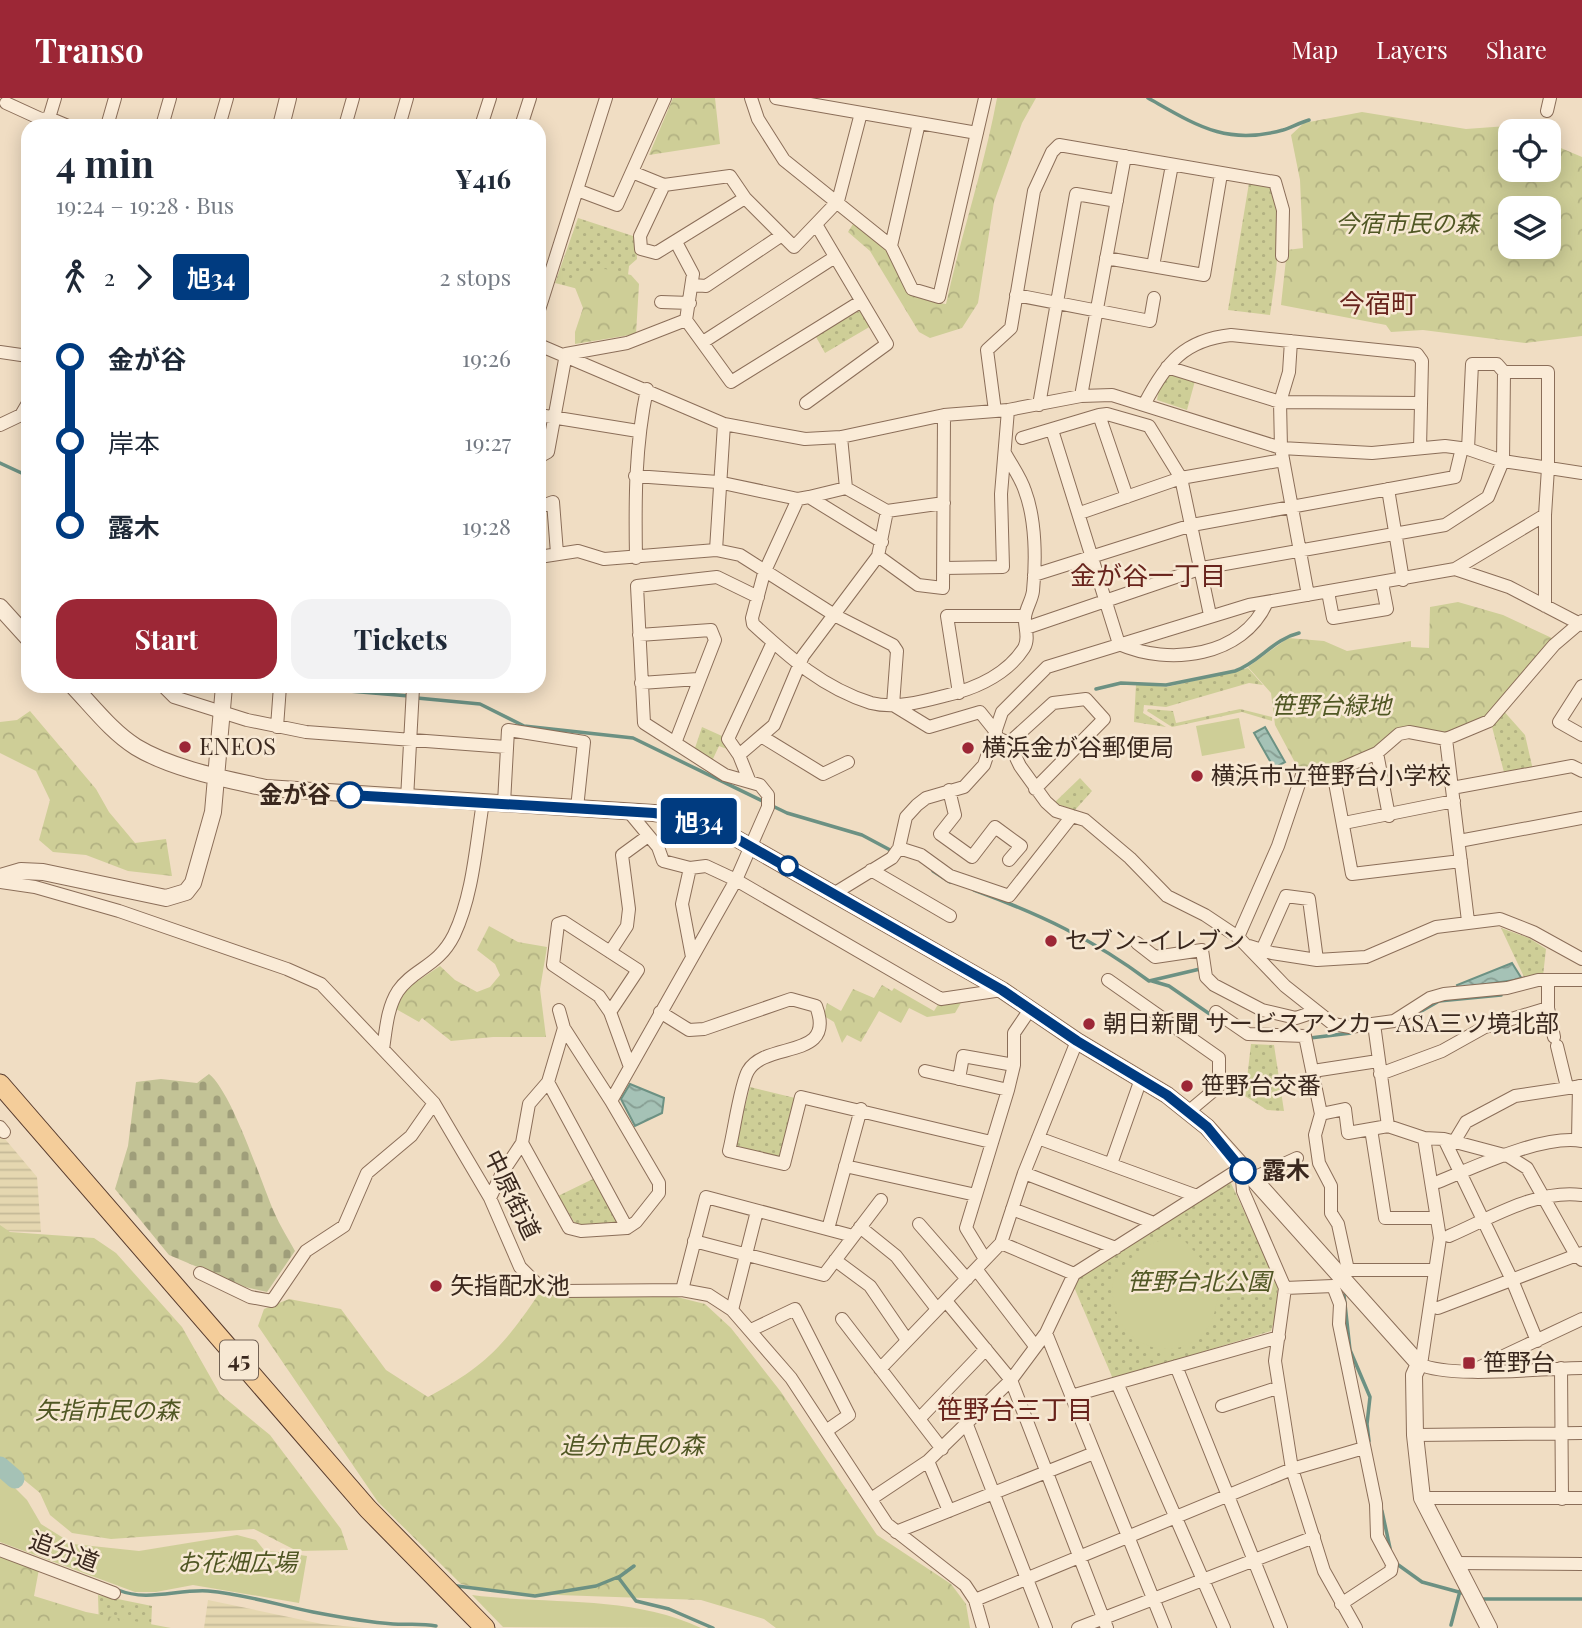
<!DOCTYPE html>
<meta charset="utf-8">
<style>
body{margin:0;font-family:"Playfair Display","Noto Sans JP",serif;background:#f2f2f3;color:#1f2937;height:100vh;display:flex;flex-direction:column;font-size:26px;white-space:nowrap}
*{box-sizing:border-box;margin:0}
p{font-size:23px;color:#747a83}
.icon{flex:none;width:38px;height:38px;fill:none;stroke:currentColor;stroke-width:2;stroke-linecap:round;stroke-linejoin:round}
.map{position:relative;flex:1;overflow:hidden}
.panel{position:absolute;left:21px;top:21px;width:525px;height:574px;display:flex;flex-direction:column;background:#fff;border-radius:21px;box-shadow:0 4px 18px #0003}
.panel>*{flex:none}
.badge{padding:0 14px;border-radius:5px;font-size:24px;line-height:46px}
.controls{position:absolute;left:1498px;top:21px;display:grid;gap:14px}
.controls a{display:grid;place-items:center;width:63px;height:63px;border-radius:14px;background:#fff;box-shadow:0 4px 18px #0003;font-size:35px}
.map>.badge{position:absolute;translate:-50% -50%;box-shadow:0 0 0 4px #fff}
.legs{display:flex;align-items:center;gap:10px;height:77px;padding:0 35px;font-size:23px}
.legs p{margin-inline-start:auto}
.overview{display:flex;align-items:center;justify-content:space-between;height:119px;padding:0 35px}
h1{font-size:38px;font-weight:700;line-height:52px}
.button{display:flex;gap:14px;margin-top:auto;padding:14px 35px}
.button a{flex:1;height:80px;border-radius:21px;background:#9c2736;color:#fff;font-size:28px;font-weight:700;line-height:80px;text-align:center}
.button a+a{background:#f2f2f3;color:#1f2937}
ul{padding:0 35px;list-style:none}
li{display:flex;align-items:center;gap:24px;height:84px;font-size:26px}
li i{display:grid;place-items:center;width:10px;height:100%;margin:0 9px;background:currentColor}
li i::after{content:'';width:18px;height:18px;margin:-9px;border:5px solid;border-radius:50%;background:#fff}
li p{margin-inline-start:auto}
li:first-child i{background:linear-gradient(#0000 50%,currentColor 0)}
li:last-child i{background:linear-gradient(currentColor 50%,#0000 0)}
header{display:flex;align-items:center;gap:42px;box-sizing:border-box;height:98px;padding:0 35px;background:#9c2736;color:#fff}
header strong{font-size:33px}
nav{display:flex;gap:38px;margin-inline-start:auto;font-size:24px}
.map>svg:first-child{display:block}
.farmland{fill:url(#farmland-rules)}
.grass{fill:url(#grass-dots)}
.forest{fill:url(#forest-crowns);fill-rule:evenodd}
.cemetery{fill:url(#cemetery-stones)}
.garden{fill:#cece97}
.water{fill:url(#water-waves);stroke:#6c9183;stroke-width:2}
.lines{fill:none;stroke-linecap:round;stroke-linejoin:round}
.stream{stroke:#6c9183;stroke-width:3.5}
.river{stroke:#a5c2b6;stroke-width:19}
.minor-casing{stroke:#8b6e59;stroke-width:14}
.tertiary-casing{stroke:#8b6e59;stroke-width:18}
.primary-casing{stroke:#583c2e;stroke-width:21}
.minor{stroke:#faebd7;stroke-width:12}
.tertiary{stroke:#faebd7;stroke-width:16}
.primary{stroke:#f4cd9a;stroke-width:19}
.line-1-casing{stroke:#fff;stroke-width:16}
.line-1{stroke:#003b80;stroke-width:10}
.poi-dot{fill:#9c2736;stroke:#f7e8d3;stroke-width:2.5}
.stop-1-dot{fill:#fff;stroke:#003b80;stroke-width:3.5}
.labels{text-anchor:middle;stroke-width:5;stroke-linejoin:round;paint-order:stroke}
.shield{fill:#f7e8d3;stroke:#736254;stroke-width:2}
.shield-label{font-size:23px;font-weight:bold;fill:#3a281e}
.park-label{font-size:24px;font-style:italic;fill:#505724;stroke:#f7e8d3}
.poi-label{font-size:24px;fill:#3a281e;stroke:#f7e8d3;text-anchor:start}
.stop-label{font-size:24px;font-weight:bold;fill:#3a281e;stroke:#f7e8d3;text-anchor:end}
.street-label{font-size:24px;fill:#3a281e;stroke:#f7e8d3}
.neighbourhood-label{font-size:26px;fill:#68231c;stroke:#f7e8d3}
</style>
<header>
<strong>Transo</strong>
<nav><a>Map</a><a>Layers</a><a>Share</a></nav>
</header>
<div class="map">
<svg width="1582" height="1530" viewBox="0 0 1582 1530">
<defs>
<pattern id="farmland-rules" width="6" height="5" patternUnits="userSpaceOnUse" patternTransform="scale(1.75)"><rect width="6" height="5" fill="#e5d7b0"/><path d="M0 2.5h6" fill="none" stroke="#c5b997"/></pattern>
<pattern id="grass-dots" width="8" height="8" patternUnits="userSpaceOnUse" patternTransform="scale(1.75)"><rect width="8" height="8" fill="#cece97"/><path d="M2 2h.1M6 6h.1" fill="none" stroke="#b2b182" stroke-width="1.8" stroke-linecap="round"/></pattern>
<pattern id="forest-crowns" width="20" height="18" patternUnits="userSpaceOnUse" patternTransform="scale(1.75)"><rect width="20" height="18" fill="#cece97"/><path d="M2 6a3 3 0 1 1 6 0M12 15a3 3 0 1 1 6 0" fill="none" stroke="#b2b182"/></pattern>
<pattern id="cemetery-stones" width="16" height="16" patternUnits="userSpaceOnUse" patternTransform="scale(1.75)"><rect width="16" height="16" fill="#c3c396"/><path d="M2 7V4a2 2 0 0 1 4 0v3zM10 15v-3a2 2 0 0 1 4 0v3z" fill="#9f9e7a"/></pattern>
<pattern id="water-waves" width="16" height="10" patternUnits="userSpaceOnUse" patternTransform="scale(1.75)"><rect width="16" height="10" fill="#a5c2b6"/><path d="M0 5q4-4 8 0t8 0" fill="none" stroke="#879e93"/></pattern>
</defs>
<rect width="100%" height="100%" fill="#f0ddc3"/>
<!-- farmland -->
<path class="farmland" d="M0 1035 37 1079 41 1134 0 1133Z
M208 1502 322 1526 364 1530H204Z"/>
<!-- grass -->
<path class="grass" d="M1249 85 1271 90C1284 132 1276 175 1270 217L1228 212Z
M578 120 636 139 637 161 629 168 627 186 582 192 555 185Z
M861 212 871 228 825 255 815 237Z
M1172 276 1195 283 1187 312 1157 302C1159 291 1161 280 1172 276Z
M1248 570 1263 587 1249 585 1166 609 1144 607 1143 615 1166 629 1134 624 1136 586 1167 589Z
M1501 610 1525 637 1533 672 1505 678 1491 625Z
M1148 611 1173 613 1176 625 1240 611 1272 619V623L1242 614 1172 629 1147 613Z
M702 629 722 638 730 652 719 648 712 663 695 650Z
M1080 680 1092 693 1075 712 1054 705Z
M1501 830 1529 840 1546 851 1543 878 1525 881Z
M1251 946 1274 947 1284 1013 1267 1012 1245 998Z
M750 989 795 1000 782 1057 777 1060 735 1047Z
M595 1080 618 1122 614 1127H576L558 1098Z
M1230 1083 1278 1186 1276 1217 1271 1233 1113 1281 1074 1189 1081 1178Z
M98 1497 152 1508 151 1530H99Z"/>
<!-- forest -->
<path class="forest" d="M673 0H715L720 46 649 57Z
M997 0H1036L1022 25 994 104 978 205 962 230 930 240 919 234 870 153 848 134 853 126C861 132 874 138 881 146 911 180 888 197 946 206 961 137 984 70 997 0Z
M1362 14 1466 31 1507 28 1520 33H1510V72H1549V45L1582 59V238L1525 245 1423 232 1391 234 1386 227 1281 207 1287 152 1303 150 1300 82 1291 37 1304 25ZM1510 110H1549V149H1510Z
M605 171 631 177 639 186 636 236 575 246V234L583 210 572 182 584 175Z
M1458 504 1503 517 1554 541 1500 607 1476 628 1447 637 1411 631 1335 670 1299 672 1275 627 1271 595 1248 569 1288 540 1324 543 1347 553 1411 543V549L1429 550 1430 509Z
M30 613 96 691 109 714 135 745 166 741 172 778 128 773 86 757 53 754 39 742 50 702 36 673 0 655V624L17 622Z
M489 828 518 844 547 849 540 891 546 939H493L451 943 422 920 419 924 396 911 407 890 440 868 455 882 477 894 490 889 500 877 495 866 477 852Z
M882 887 892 893 894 890 934 913 939 905 962 903 955 915 927 919 909 910 901 925 879 913 861 944 847 937 842 945 834 924 824 918 827 905 841 913 853 891 874 900Z
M0 1127 10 1134 94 1140 116 1155 182 1229 220 1296 270 1337 341 1431 348 1452 297 1453 254 1431 111 1441 72 1435 50 1417 40 1395 0 1362Z
M538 1197 673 1198 705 1206 731 1230 781 1294 877 1437 951 1486 966 1506 970 1530H776L764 1521 701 1502 501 1495 461 1486 378 1404 258 1228 264 1211 289 1201 341 1211 386 1272 428 1299C484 1269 503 1249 538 1197Z
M0 1459 39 1471 34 1498 86 1514 171 1530H0Z"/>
<!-- cemetery -->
<path class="cemetery" d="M209 976C232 994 261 1084 274 1114 280 1128 288 1140 295 1153L267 1194 245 1189 169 1157 115 1091 128 1048 136 984 161 981 197 985Z"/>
<!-- garden -->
<path class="garden" d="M1239 620 1245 650 1202 658 1196 628Z
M1181 1139C1193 1153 1215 1172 1219 1191 1220 1195 1217 1203 1216 1207 1208 1264 1127 1268 1114 1205 1112 1195 1111 1181 1118 1174 1138 1152 1151 1141 1181 1139Z
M0 1375 27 1402 41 1426 73 1446 139 1453 237 1437 256 1442 264 1452 307 1458 299 1505 193 1487 156 1494H135L0 1444Z
M472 1497C548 1507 629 1496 701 1530L503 1529Z"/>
<!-- water -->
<path class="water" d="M1265 629 1285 664 1274 670 1254 635Z
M1512 865 1522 881 1458 890 1457 887Z
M630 986 664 1000 662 1015 635 1028 621 1001Z"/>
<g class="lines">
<!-- stream -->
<path class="stream" d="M1148 0C1196 27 1226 48 1283 32 1292 29 1299 25 1309 22
M0 365 28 378
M289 588 409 598
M1096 591 1121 585 1166 587 1235 573C1260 564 1273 541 1299 535
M417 600 480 606 524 628 633 640 787 715 862 737 892 753
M933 773 950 784
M974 792C1039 816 1093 841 1149 883L1200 871
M1152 883 1169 888 1214 919
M1418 915 1439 903 1501 897
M1310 940 1351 935
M1344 1197 1350 1252 1370 1299 1367 1326 1369 1343
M1382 1413 1390 1450
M1397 1466 1422 1484 1466 1496
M619 1479 634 1468
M457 1488 535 1498 596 1488 618 1479 636 1503 669 1511 713 1530
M118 1492C148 1504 177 1491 208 1493 244 1496 278 1507 313 1514 339 1519 367 1524 393 1526 408 1527 421 1525 436 1528
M1480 1501H1582
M1451 1527 1460 1493"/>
<!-- river -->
<path class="river" d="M0 1368 15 1381"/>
<!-- minor casing -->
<g class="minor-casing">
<path id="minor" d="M751 0 758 21 784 62 891 148 912 191 939 199 985 0
M776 0 977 35
M6 5 41 21 49 20 68 28
M1547 13 1550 0
M49 20 55 0
M107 28 115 0
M162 28 170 0
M219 28 227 0
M345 28 353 0
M399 28 407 0
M481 28 490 0
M521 28 530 0
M632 74 664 87 730 78 745 100 794 149 838 103 861 15
M664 87 640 138 641 151 656 155 745 100
M577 92 617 107 665 0
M676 144 693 176 686 222 731 284 860 204
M891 148 919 25
M1106 160 1204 177 1221 76
M1153 168 1172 67
M693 187 706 188 782 137
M1016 197 1150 223 1154 200
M661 204 690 205
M539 212 606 0
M1291 243 1289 274 1280 304 1281 350 1308 497
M703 244 835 159
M539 247 724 326 805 341 841 339 944 317 1008 312 1081 298 1112 297 1281 350 1372 355 1445 348 1468 351 1503 363 1582 375
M0 254 28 258
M1167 269 1280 304 1421 305
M1081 298 1125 58
M806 305 887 246 817 128
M1145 305C1166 265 1184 242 1231 237L1417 256 1422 263 1420 350
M1039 307 1076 96 1117 103
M995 313 987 252 1011 230 1034 93 1052 54 1059 47 1275 84 1283 112 1282 158
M539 317 638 333
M1099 317 1107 316 1149 328 1181 380 1210 517
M0 327 21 317 28 305
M1052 332 1119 546C1169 568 1243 559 1267 504
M841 339 846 390 887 413 944 405
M1022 340 1099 317 1127 399
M539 359 548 354 566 256 627 245 686 222
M635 378 718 384 798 401 809 399 882 444
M1388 391 1403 482
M809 399 846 390
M798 401 764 475 752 520 753 526C790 560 823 590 871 605 894 611 921 604 944 598 974 591 1006 578 1024 550 1030 540 1024 529 1025 519 1026 510 1032 502 1033 493 1036 463 1036 422 1025 393 1021 380 1012 368 1005 355
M539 409 553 404 557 455
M1080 415 1181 380 1283 362
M1545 417V508
M716 452 724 326
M878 458 918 487 943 490 944 317
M539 459 578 453 604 461 716 452 740 457 836 518 893 547 897 553 893 607
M636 460C635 402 635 348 647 291
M944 470 1003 469 1001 396 1008 312
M1455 471 1509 489 1582 527
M1034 477 1192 427 1455 379 1462 350
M1328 494 1333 520 1387 511 1382 485
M1026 530 1202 470 1445 427 1488 399 1503 363 1504 274
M639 537 711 532 715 542 675 645
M641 585 698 581
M163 588 174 599 247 622 306 634 506 649
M1582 588 1559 624 1582 637
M959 595 947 518H1025
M893 607 929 629 980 614 996 634
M277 629 280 588
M761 638 823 676 848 664
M995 639 1009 645 1020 668 1046 704 1056 713 1085 722 1130 760 1167 798 1205 817 1238 839 1285 888 1333 926 1350 929 1394 923 1430 900 1444 896 1507 890 1538 882H1582
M1446 641 1468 823
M1009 645 1053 605 1086 601 1104 621 1035 691
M1377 655 1389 718
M739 657 774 627 803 558 878 458 887 413
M1333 674 1352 776 1461 763
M749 682 739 657 728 641 773 544
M1452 690 1572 668 1582 673
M949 692 955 717 940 736 972 759 995 729 1021 748 1009 762
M407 701 413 590
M504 705 508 632 584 644 577 710
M629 714 658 749 663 763 690 770 706 768 736 782 941 901 1002 892
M1344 725 1454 703
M1459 743 1582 720
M899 750 921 757 950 778 1009 798 1072 718
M690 770 682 806 692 859
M871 772 950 818
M0 784 35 789 119 813 287 871 321 886 434 1005 490 1100 520 1169 538 1187 564 1193 682 1192 709 1197 732 1212 791 1280 887 1426 965 1487 975 1502 983 1530
M835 795 892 760 899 750 906 719 917 707 926 700 964 689 984 667 1002 614 1047 569 1249 507 1455 471 1545 417 1548 370V274H1504L1497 266H1472L1468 351
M1238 839 1278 748 1302 677 1333 674 1377 655 1399 636 1409 634 1446 641 1489 623 1554 547 1582 523
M1137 845 1155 859 1202 852 1206 879 1214 887 1262 912 1296 920 1314 914
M1249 848 1272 855 1317 862 1366 859 1436 829 1500 821 1533 834 1582 861
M1262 852 1286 798 1309 801 1317 862
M610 854 627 828 629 811 622 757 648 738
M1108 882 1219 960V988L1188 1014
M1548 882V910L1554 939
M610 914 638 872 564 824 558 826 553 867 599 898 610 914 630 969
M660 914 689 932 704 931 791 901 816 908C837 963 766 942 748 973 740 987 734 1034 729 1053L784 1066 801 999 991 1044
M1216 914 1248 936 1305 938 1321 1016 1315 1037 1319 1065 1331 1088V1115L1338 1126 1348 1172
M1374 926 1388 1028
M564 930 611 1003
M1557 948 1567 989
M383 951C386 932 387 910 398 893 414 870 438 869 454 837 473 797 476 747 483 704
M925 973 1008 992
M1313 973 1378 963
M1380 976 1442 953 1485 929 1548 910
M959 981 963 958 1014 967
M548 984 627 1130
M1321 1016 1345 1011 1348 1035 1388 1028 1424 1040 1444 1041 1508 1058 1527 1070 1576 1157 1582 1162
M0 1029 4 1034
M1371 1031 1385 1120H1436
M1038 1040 1197 1098
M1424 1040 1440 1140 1422 1260 1419 1266C1451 1281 1542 1270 1582 1270
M1444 1041 1512 1182 1537 1243
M1578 1042 1579 988
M1454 1044 1466 1024 1515 998 1582 988
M522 1045 569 1130 581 1133 627 1130 636 1124 659 1095V1085L611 1003 736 782 768 709V697L760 687 725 677 644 625 637 488 717 479 758 499
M1111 1066 1141 981
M845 1068 976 1097
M1024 1075 1154 1125
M1251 1081 1297 1060
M1438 1084C1475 1069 1543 1036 1582 1043
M490 1100 502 1075 522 1045 529 1006 548 984 564 930 559 912
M1012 1111 1116 1150
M919 1126 967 1181
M860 1129 896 1158 937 1211
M828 1131 861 1011
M1449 1138C1491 1120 1536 1091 1582 1097
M694 1143 824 1177 881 1102
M1001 1145 1074 1176
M985 1161 966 1130 1008 992 1014 967V935L1031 910
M835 1162 870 1188 907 1242
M976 1171 1035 1248
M1343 1172H1435
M200 1175 250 1199 272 1203 306 1153 344 1128 367 1075 411 1038 434 1005
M1285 1190 1333 1188 1340 1206 1339 1226 1376 1406 1377 1438 1392 1466 1391 1473 1341 1506
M682 1192 706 1099 853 1138
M946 1203 1011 1282 1107 1530
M1438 1210 1582 1155
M732 1212 757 1113
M842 1221 942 1351
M751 1232 795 1211 849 1317 826 1333
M1046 1235 1165 1530
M1176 1268 1281 1530
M1478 1270 1582 1221
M1561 1270 1562 1401
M880 1271 1001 1145 1024 1075 1077 943
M1117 1285 1224 1530
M1071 1298 1279 1239
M1222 1308 1277 1290
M919 1321 986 1251
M967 1327 1046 1530
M1415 1337 1582 1335
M928 1363 949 1413
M1422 1400H1582
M871 1401 928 1363 1011 1282 1046 1235 1074 1176 1241 1070 1243 1093 1285 1190 1275 1263 1292 1371 1324 1473 1356 1530
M896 1434 1094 1355
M0 1452 114 1495
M1454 1465 1582 1466
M975 1502 1292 1371 1364 1350
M1078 1530 1314 1439"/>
</g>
<!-- tertiary casing -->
<g class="tertiary-casing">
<path id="tertiary" d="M281 28 288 0
M0 509 28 540
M73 588C93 609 112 634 136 649 172 671 226 681 266 690L654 715 693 721 718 730 1002 892 1077 943 1167 997 1207 1029 1419 1266 1414 1277 1415 1337 1422 1400 1489 1530
M0 779 21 773 43 774 166 800 186 794 193 785 213 714 224 588"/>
</g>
<!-- primary casing -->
<g class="primary-casing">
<path id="primary" d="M0 986 368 1411 485 1530"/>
</g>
<!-- minor -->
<use href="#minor" class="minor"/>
<!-- tertiary -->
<use href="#tertiary" class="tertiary"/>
<!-- primary -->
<use href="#primary" class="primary"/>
</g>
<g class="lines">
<!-- line-1 casing -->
<g class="line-1-casing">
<path id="line-1" d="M350 697 654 715 693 721 718 730 1002 892 1077 943 1167 997 1207 1029 1243 1073"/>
</g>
<!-- line-1 -->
<use href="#line-1" class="line-1"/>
</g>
<!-- markers -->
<g class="poi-dot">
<circle cx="185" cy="649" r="7"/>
<circle cx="968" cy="650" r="7"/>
<circle cx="1197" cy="678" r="7"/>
<circle cx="1051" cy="843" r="7"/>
<circle cx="1089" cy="926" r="7"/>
<circle cx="1187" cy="988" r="7"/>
<circle cx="436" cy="1188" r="7"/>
<rect x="1462" y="1258" width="14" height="14" rx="3.5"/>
</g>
<g class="stop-1-dot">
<circle cx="350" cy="697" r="12"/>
<circle cx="788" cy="768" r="9"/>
<circle cx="1243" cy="1073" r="12"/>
</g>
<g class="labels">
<!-- shield labels -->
<rect class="shield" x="220" y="1242.5" width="38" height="39" rx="5"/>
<g class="shield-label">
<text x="239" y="1270">45</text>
</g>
<!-- park labels -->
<g class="park-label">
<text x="1407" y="134">今宿市民の森</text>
<text x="1331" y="616">笹野台緑地</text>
<text x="1199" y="1192">笹野台北公園</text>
<text x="107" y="1321">矢指市民の森</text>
<text x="632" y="1356">追分市民の森</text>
<text x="237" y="1473">お花畑広場</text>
</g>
<!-- poi labels -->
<g class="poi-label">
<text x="199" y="657">ENEOS</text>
<text x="982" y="658">横浜金が谷郵便局</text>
<text x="1211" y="686">横浜市立笹野台小学校</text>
<text x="1065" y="851">セブン-イレブン</text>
<text x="1103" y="934">朝日新聞 サービスアンカーASA三ツ境北部</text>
<text x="1201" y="996">笹野台交番</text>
<text x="450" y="1196">矢指配水池</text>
<text x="1483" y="1273">笹野台</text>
</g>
<!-- stop labels -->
<g class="stop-label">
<text x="331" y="705">金が谷</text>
<text x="1262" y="1081" text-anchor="start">露木</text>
</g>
<!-- street labels -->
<g class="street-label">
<text transform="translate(512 1097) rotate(64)" y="8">中原街道</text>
<text transform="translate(64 1454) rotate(20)" y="8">追分道</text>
</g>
<!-- neighbourhood labels -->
<g class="neighbourhood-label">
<text x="1378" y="215">今宿町</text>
<text x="1148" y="487">金が谷一丁目</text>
<text x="1015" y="1321">笹野台三丁目</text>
</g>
</g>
</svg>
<div class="controls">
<a><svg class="icon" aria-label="locate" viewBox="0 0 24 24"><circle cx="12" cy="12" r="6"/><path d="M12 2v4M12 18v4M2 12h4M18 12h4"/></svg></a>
<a><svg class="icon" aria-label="layers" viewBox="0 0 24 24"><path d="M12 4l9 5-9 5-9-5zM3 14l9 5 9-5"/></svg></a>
</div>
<b class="badge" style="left:699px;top:723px;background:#003b80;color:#fff">旭34</b>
<section class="panel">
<div class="overview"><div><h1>4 min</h1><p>19:24 – 19:28 · Bus</p></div><b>¥416</b></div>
<div class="legs"><svg class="icon" aria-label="walk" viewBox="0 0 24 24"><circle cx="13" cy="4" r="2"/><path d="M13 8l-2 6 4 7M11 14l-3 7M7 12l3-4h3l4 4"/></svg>2<svg class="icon" aria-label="forward" viewBox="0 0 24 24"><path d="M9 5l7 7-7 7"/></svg><b class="badge" style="background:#003b80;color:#fff">旭34</b><p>2 stops</p></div>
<ul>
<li><i style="color:#003b80"></i><b>金が谷</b><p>19:26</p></li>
<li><i style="color:#003b80"></i><span>岸本</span><p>19:27</p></li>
<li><i style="color:#003b80"></i><b>露木</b><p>19:28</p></li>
</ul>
<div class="button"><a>Start</a><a>Tickets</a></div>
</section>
</div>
